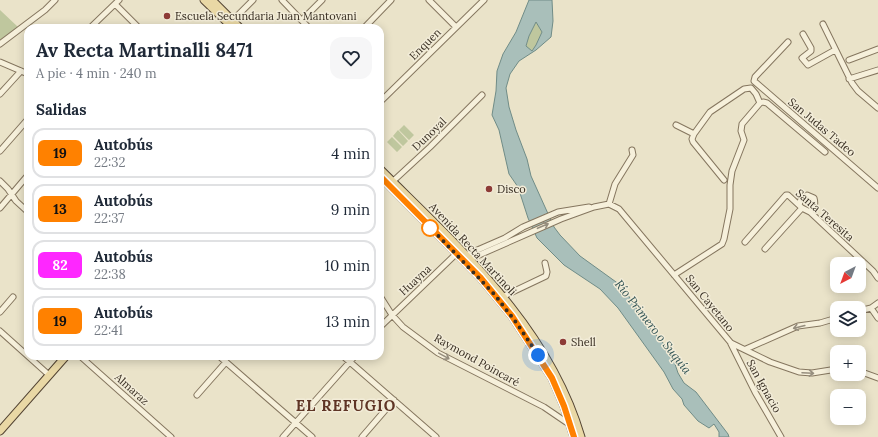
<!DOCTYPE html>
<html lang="es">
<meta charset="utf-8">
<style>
body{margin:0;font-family:Lora,serif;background:#f6f6f7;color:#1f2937;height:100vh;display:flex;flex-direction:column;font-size:15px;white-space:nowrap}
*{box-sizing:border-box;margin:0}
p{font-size:13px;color:#747a83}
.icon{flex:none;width:22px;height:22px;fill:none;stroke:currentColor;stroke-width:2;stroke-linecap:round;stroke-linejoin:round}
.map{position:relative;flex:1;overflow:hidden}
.drawer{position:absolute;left:24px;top:24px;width:360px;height:336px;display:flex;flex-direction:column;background:#fff;border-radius:12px;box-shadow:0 2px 10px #0003}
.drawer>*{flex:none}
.badge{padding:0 8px;border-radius:6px;font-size:14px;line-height:26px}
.needle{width:26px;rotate:221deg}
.fabs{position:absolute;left:830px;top:257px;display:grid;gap:8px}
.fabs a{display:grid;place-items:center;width:36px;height:36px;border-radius:8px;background:#fff;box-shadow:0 2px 10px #0003;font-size:20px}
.you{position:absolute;width:20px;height:20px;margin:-10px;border:3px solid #fff;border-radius:50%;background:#1a73e8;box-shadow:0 0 0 6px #1a73e833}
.map>.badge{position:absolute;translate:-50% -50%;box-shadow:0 0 0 2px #fff}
h2{padding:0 12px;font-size:15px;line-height:36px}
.round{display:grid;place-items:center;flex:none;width:42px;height:42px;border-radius:12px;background:#f6f6f7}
.overview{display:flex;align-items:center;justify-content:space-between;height:68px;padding:0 12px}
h1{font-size:19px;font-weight:700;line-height:30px}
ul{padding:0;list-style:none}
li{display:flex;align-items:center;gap:12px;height:50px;margin:0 8px 6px;padding:0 4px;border:2px solid #e0e1e3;border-radius:12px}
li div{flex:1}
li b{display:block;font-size:15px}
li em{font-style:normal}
li .badge{min-width:44px;font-weight:700;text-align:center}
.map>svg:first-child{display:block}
.green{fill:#bfc79e}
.water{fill:#a9bfba;stroke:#708c87;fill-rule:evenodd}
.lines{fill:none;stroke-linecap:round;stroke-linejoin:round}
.minor-casing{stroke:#85765f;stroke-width:7}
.major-casing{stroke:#534433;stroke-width:9}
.minor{stroke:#f6f0db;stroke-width:5}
.major{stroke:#e9d8a5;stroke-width:7}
.oneway{stroke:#968e7e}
.line-casing{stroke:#fff;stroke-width:9}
.line{stroke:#ff8100;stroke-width:6}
.walk{stroke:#372d21;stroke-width:4;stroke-dasharray:0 7.2}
.poi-dot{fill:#8d3b36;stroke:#f2ecd8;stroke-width:1.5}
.stop-dot{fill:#fff;stroke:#ff8100;stroke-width:2}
.labels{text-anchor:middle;stroke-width:3;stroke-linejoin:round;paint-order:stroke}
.poi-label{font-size:11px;fill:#372d21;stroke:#f2ecd8;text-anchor:start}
.street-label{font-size:11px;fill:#372d21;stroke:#f2ecd8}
.water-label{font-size:12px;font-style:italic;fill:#325455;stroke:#f2ecd8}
.district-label{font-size:15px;font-weight:bold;letter-spacing:1px;fill:#5f3525;stroke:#f2ecd8}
</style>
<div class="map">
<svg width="878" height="437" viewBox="0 0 878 437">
<rect width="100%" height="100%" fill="#eae3c9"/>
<!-- green -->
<path class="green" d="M0 10 18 27 0 40Z
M536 22 542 32 536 45 532 51 526 47 529 36Z
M404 125 414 135 409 140 399 130Z
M398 130 408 141 403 146 393 136Z
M392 137 402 147 397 152 387 142Z"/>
<!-- water -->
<path class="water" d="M529 0H552L553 21 551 37 536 50 519 61 510 74 506 88 509 107 516 130 527 159 531 176 554 227 560 235 580 256 623 287 645 322 664 344 667 351 673 358 678 373 684 383 696 392 728 434 729 437H719V432L714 424 709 428 698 421 684 405 682 399 673 389 664 372 618 308 600 289 564 265 537 238 528 218 518 187 509 174 499 130 492 115 496 91 497 71 503 54 516 32ZM536 22 542 32 536 45 532 51 526 46 529 36Z"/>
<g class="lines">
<!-- minor casing -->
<g class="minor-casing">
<path id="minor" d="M282 0 309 28
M429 0 456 27
M115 4 139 28
M302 20 322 0
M823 24 852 83 858 91 878 108
M90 28 119 0
M225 28 253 0
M364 28 391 0
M803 34 811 48V51L802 58 808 65 835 50
M788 42 755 77 754 81 878 188
M0 44 45 10 55 0
M849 60 878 49
M0 62 28 74
M849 79 878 70
M0 94 21 71
M380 102 484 0
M760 103 763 102 767 103 825 152
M676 125 694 134 692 139 693 142 724 180
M0 151 28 119
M0 181 8 189 16 201 28 212
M390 184 430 147 482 95
M609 204 615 184 633 155 632 150
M799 205 801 199 807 195 814 198C816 205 814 207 810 212
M0 208 28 175
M745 242 786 195H788L802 208 810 212 873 271 878 278
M765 249 802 208
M470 259 561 219 594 207 609 204 619 209 731 343 770 362 799 372 812 373 837 369
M674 275 722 244 724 239 730 209V185L732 171 744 140 741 131 742 124 760 103 756 94 751 88 744 89 710 112 694 134
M380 296 392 315 403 327 438 353 544 407 566 422 571 424
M504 296 546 276 547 272 545 263
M871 308 878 318
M859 311 871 308 878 303
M0 312 13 297
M380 327 456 254 466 255 505 238 523 227 558 212 589 207
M0 331 49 375
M731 344 755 392 781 437
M746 349 798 326 820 323 837 318
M80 356 171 437
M219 356 312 437
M343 356 436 437
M859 371 878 378
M197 395 226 362
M283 437 355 356
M362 437 394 400"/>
</g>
<!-- major casing -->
<g class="major-casing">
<path id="major" d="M204 0 233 28
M212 0 240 28
M380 169C460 249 548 325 581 437
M380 176 480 277 512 316 552 378 564 406 574 437
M0 431 66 356"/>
</g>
<!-- minor -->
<use href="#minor" class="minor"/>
<!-- major -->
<use href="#major" class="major"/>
</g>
<!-- one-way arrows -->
<defs><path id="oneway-shaft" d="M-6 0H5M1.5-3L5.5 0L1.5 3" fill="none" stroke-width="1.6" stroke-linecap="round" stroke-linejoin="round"/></defs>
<g class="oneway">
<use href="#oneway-shaft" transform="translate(543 226) rotate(-23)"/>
<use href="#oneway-shaft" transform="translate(799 327) rotate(166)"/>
<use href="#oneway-shaft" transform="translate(444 356) rotate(29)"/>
<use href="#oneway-shaft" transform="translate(808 373) rotate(3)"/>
</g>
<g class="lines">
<!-- line casing -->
<g class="line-casing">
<path id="line" d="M380 176 480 277 512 316 552 378 564 406 574 437"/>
</g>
<!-- line -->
<use href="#line" class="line"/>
<!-- walk -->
<path class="walk" d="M430 228 427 224 495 295 518 325 538 355"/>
</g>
<!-- markers -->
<g class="poi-dot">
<circle cx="167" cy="16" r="4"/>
<circle cx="489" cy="189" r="4"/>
<circle cx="563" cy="342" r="4"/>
</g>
<circle class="stop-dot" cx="430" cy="228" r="8"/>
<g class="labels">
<!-- poi labels -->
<g class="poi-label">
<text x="175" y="20">Escuela Secundaria Juan Mantovani</text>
<text x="497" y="193">Disco</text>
<text x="571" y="346">Shell</text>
</g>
<!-- street labels -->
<g class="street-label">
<text transform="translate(425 44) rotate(-45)" y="4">Enquen</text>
<text transform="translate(822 127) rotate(40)" y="4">San Judas Tadeo</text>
<text transform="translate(429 134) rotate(-44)" y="4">Dunoyal</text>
<text transform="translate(825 215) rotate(41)" y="4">Santa Teresita</text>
<text transform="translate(473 249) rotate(47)" y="4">Avenida Recta Martinoli</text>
<text transform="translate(415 280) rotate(-43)" y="4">Huayna</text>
<text transform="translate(710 303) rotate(51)" y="4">San Cayetano</text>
<text transform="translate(477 360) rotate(29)" y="4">Raymond Poincaré</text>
<text transform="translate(764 386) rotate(61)" y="4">San Ignacio</text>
<text transform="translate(132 389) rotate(42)" y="4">Almaraz</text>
</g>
<!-- water labels -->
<g class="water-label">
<text transform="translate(653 327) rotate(52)" y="4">Río Primero o Suquía</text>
</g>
<!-- district labels -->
<g class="district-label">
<text x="346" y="411">EL REFUGIO</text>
</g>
</g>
</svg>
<div class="fabs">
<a><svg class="needle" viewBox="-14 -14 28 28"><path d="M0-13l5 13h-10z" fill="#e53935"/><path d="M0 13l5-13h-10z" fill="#747a83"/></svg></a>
<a><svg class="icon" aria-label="layers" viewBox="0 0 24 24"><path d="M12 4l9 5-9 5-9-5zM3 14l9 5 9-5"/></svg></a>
<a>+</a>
<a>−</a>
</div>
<div class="you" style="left:538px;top:355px"></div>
<section class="drawer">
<div class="overview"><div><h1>Av Recta Martinalli 8471</h1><p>A pie · 4 min · 240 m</p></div><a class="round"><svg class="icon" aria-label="heart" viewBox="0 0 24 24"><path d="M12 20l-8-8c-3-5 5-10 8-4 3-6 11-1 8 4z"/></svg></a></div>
<h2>Salidas</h2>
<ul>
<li><span class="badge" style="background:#ff8100;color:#111">19</span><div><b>Autobús</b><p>22:32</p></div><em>4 min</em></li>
<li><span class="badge" style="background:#ff8100;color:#111">13</span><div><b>Autobús</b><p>22:37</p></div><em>9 min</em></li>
<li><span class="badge" style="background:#fe27ff;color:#fff">82</span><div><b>Autobús</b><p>22:38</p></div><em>10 min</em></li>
<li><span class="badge" style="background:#ff8100;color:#111">19</span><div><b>Autobús</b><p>22:41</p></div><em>13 min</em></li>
</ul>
</section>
</div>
